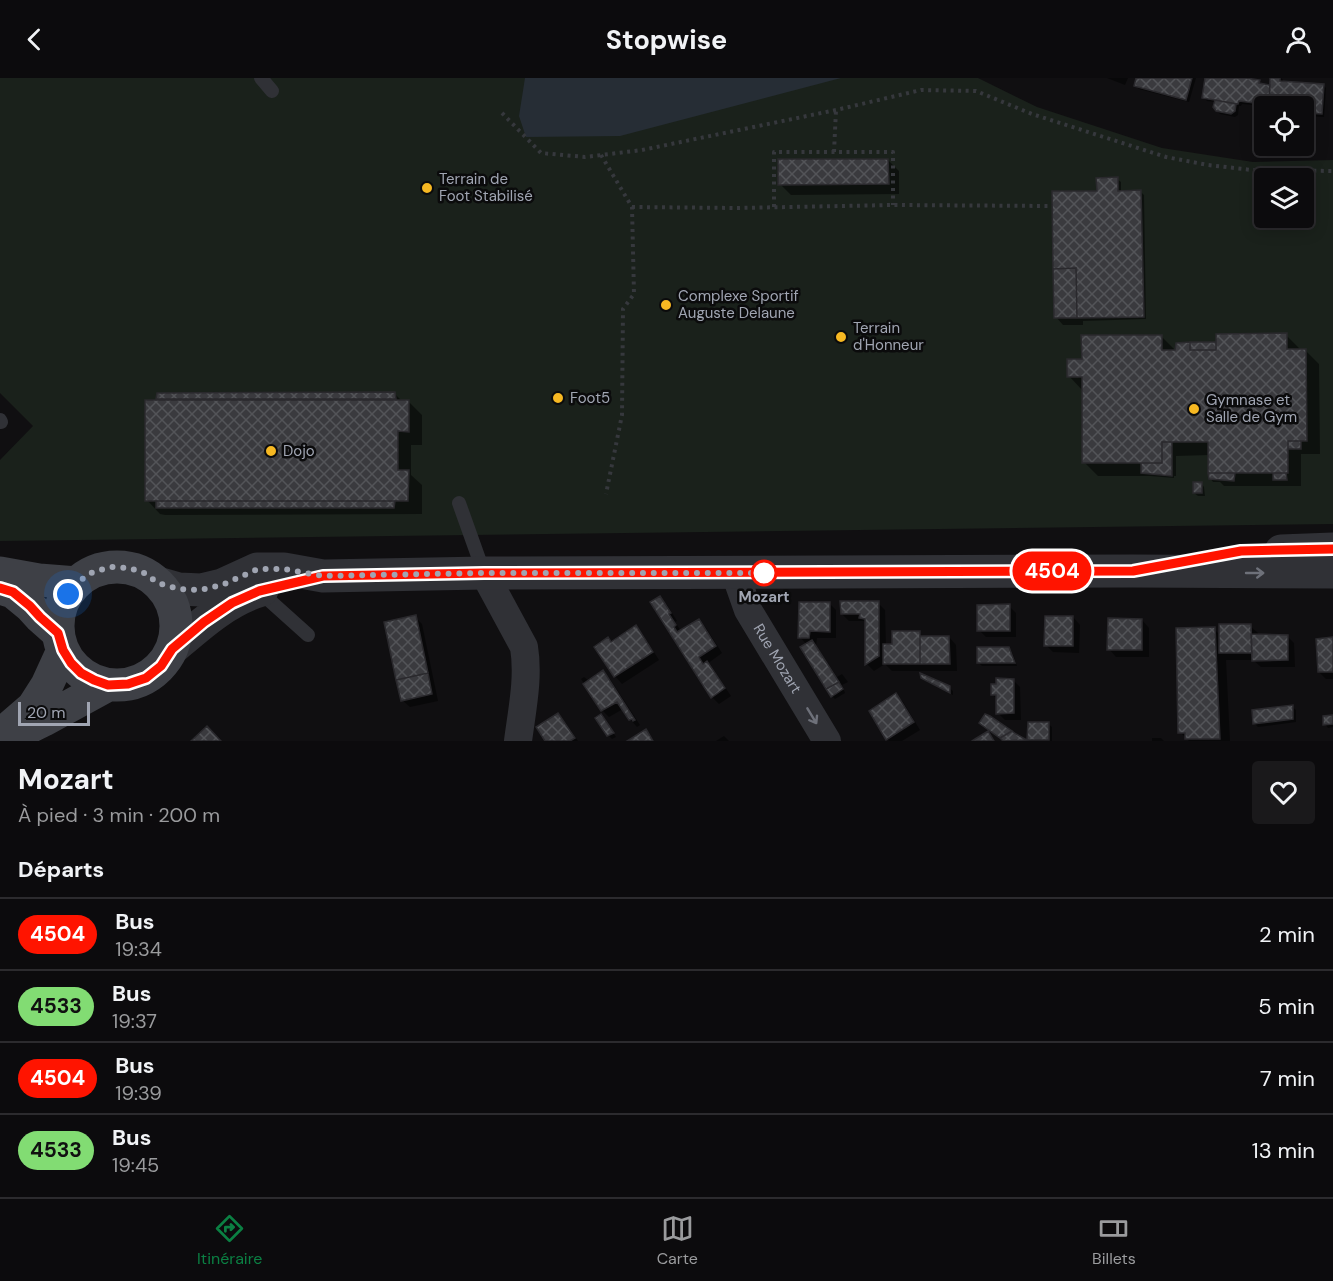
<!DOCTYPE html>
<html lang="fr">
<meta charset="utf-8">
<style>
body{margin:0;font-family:"DM Sans",sans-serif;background:#1a191b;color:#f1f3f6;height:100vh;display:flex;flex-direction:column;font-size:22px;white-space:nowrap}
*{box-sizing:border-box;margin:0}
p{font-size:20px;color:#9a9b9d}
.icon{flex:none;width:33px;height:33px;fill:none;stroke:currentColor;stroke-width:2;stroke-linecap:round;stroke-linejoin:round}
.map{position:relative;height:663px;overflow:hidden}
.panel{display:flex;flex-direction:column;background:#0c0b0d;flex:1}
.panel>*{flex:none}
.badge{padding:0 12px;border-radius:20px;font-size:21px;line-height:39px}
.fabs{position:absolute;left:1254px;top:18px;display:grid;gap:12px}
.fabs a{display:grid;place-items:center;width:60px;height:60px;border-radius:6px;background:#0c0b0d;box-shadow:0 3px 15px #0003,0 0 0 2px #2c2b2e;font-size:30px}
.scale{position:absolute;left:18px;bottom:15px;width:72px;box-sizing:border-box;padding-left:6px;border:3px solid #a0a5b2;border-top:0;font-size:16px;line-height:21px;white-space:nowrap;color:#a0a5b2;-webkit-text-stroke:4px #0b0b0c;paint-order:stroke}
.you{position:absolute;width:30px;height:30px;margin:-15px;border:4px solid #fff;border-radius:50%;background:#1a73e8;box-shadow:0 0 0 9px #1a73e833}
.map>.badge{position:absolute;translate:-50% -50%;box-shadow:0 0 0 3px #fff}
h2{padding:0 18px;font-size:22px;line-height:54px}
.round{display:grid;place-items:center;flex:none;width:63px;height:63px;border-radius:6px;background:#1a191b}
.overview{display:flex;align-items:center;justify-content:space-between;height:102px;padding:0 18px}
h1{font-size:28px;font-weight:700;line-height:45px}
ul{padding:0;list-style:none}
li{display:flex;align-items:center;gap:18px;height:72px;padding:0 18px;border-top:2px solid #2c2b2e}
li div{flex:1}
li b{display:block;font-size:22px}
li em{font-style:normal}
li .badge{min-width:66px;font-weight:700;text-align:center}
header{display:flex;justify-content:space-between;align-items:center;height:78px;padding:0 18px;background:#0c0b0d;font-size:27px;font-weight:700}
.menu{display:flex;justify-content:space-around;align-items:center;height:84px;border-top:2px solid #2c2b2e;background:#0c0b0d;font-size:16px;color:#9a9b9d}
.menu a{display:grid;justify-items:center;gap:3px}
.menu .current{color:#0b8043}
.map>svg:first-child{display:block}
.park{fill:#1a211b;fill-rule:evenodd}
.water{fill:#262d35}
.shadow{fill:#0007}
.building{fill:url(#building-cross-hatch);stroke:#2a292d;stroke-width:1.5}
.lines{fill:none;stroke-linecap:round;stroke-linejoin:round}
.path{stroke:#36383d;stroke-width:4;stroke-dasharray:3 4.5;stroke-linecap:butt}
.service{stroke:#303136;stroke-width:14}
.minor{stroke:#303136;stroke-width:28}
.tertiary{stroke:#303136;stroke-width:33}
.secondary{stroke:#3e4046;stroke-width:33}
.oneway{stroke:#6e717a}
.line-casing{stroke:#fff;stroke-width:14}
.line{stroke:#ff1400;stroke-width:9}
.walk{stroke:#a0a5b2;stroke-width:6;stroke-dasharray:0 10.8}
.poi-dot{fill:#f6b822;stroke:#0b0b0c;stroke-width:2}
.stop-dot{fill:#fff;stroke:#ff1400;stroke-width:3}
.labels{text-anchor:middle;stroke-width:5;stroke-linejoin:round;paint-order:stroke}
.poi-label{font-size:15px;fill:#a0a5b2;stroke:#0b0b0c;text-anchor:start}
.stop-label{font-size:15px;font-weight:bold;fill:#a0a5b2;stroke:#0b0b0c}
.street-label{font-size:15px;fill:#a0a5b2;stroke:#0b0b0c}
</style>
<header><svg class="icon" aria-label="back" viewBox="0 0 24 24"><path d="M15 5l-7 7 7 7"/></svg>Stopwise<svg class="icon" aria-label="person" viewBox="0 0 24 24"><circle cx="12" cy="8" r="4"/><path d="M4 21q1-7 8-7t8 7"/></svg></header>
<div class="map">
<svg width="1333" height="663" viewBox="0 0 1333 663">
<defs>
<pattern id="building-cross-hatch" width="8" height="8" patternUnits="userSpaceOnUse" patternTransform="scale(1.5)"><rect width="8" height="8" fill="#3a3a3e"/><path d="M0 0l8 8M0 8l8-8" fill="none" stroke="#535458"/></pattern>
</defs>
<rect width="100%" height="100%" fill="#100f11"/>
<!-- park -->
<path class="park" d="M0 0H978L1037 29 1162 70 1253 84 1333 82V446L0 463V382L33 348 0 315ZM1264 100H1304V140H1264Z"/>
<!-- water -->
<path class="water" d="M525 0H841L620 58 526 59 519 38Z"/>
<!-- shadow -->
<path class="shadow" d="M1107 0H1128L1125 7Z
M1138 0H1196L1189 24 1139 11 1136 7Z
M1207 0H1246V1L1259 4 1262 7 1271 8 1272 0H1281L1283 2V5L1323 7 1326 10 1324 39 1304 38V28H1266L1242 26 1241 28H1239L1238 37 1235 39 1220 36 1217 33 1216 24 1207 23 1203 19Z
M888 82 899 93V116L791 117 780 106Z
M1117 101 1121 104V114H1141L1144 117 1146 241 1083 243V247H1063L1056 239 1098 114Z
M1286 257 1300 271V273H1306L1319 286 1320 376H1301V408H1224L1220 404H1213L1210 400V377L1176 378V398H1174V400L1150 398H1098L1084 384 1083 313 1069 298 1083 283 1161 258 1177 274 1217 266Z
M395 316 402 323H408L422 337V367H411V397L422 407V436L165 437 160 436 147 422 160 323 158 321Z
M1201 405 1204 409 1205 418H1198L1194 415Z
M659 520 667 527 677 543 675 544 681 553 699 542 706 550 722 575 707 586 714 593 731 618 719 626 712 619 652 524Z
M829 525 836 532V560H817L816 568 837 599 842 596 848 604 842 607 845 615 835 621 832 618 807 567 800 559Z
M878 525 885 532 886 568H893L919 555 924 559H949L956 567 957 593H892L885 586 874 593 867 586 866 545 864 543H849L842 536Z
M1009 528 1016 535V559H986L979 552Z
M415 539 422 546 438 623 410 629 402 622Z
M1073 539 1080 547 1079 575 1053 574 1046 567Z
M1142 542 1149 550V579H1116L1109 571Z
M1250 548 1258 555V558H1287L1294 565 1295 589H1261L1253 582H1226L1230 663H1189L1180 654 1214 551 1220 557Z
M636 549 643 557 659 582 622 606 615 598 596 569 608 561 612 565Z
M1333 561V601H1326L1319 594Z
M1009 570 1012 574 1017 588H982L979 585Z
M603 594 610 601 640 647 637 649 630 641 623 631 609 639 602 632 581 601 584 599 589 603Z
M922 600 949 610 953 613V617L926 603Z
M1013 602 1020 609 1021 642H1005L998 635V622L992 616Z
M896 617 903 624 920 652 902 663H889L887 661Z
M1292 629 1296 632V644L1258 649 1255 646Z
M558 636 565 644 578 663H547Z
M1333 639V649L1328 650 1325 646Z
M604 641 616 659 612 661 608 657Z
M1048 646 1052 649V663H1030L1028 662Z
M724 658 729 663H716Z
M1152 660H1161L1164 663H1152Z"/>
<!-- building -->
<path class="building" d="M1136 0H1192L1186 22 1134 8Z
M1205 0H1246L1260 2 1259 5 1270 7 1269 27 1239 23 1238 26 1202 20Z
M1270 0H1280V3L1324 6 1322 36 1304 35V28H1269Z
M1215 22 1236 26 1235 33 1231 36 1216 33 1213 29Z
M778 81H888L889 106 778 107Z
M1118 99V113L1141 112 1144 239 1077 240 1076 190 1053 191 1052 113H1097L1096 100Z
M1076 190 1077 240H1054L1053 191Z
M1287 255V271H1306L1307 363H1288V395H1208V364H1162V385H1082V299H1067V281H1082L1081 257H1162V272H1175L1176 265 1190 264V272H1216V256Z
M1190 264H1216V272H1190Z
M395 314 396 321H156L157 315Z
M145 322H409V354L398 353V392H409L408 423H145Z
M1288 363H1301V371H1288Z
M1162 364H1172V398L1141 395V385H1162Z
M1208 395H1235L1234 403 1209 401Z
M1273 395H1286L1287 402H1273Z
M1193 404H1202V415H1193Z
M156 423H395L394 430H156Z
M660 518 671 535 669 536 676 547 674 549 677 554 699 541 716 568 699 579 703 586 707 583 725 610 711 620 650 524Z
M840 523H879V578L865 587V541L859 540 860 536H841Z
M799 524H830V554L810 553 809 560H798Z
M1010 526V553H977V527Z
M416 537 428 595 396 602 384 544Z
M1045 538H1073V568H1044Z
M1108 540 1142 541V572H1107Z
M1219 546H1251L1252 575H1219Z
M636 547 653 574 614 599 594 569 608 559 611 564Z
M1215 549 1220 661H1185V655H1178L1176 550Z
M892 553H920V586H883V566H892Z
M1251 556 1288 557V582L1252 583Z
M920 558H949L950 586H920Z
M1333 559V594H1318L1316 561Z
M812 562 839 604 826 611 800 569Z
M977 569H1009L1015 585H977Z
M603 592 635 642 633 643 632 641 629 642 617 624 601 633 583 606Z
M428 595 432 616 401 623 396 602Z
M920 595 950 608V615L921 600Z
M996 600 1014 601V635L996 636V617H991V606H996Z
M839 604 843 611 831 619 826 611Z
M896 615 914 644 886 662 869 633Z
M1293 627V641L1253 646 1252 632Z
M558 635 575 660 570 663H545L536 649Z
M601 636 614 655 607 658 595 640Z
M985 636 990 638 1012 653 1000 660 979 645Z
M1333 637V646L1323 647V638Z
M1028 644H1049V662H1027Z
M207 648 221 663H191Z
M646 651 653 663H627Z
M988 653 994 663H972L975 661Z
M1012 653 1016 656 1027 662 1003 663 1000 660Z"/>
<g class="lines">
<!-- path -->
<path class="path" d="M502 35 541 75 585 79 642 72 836 32 921 12 976 13 1032 36 1166 79 1208 87 1252 92 1333 93
M834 74 836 32
M601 77 632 129 634 216 623 231 622 337 606 416
M632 129 737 130 893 127 1052 128
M774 129V74H893V127"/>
<!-- service -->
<path class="service" d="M261 0 272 13
M0 342 1 344
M459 425 484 495
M259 513 308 557"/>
<!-- minor -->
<g class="minor">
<path d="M484 495 524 569C529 600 522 632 518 663"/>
<path id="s1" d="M735 495 748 532 827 663"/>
</g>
<!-- tertiary -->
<path class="tertiary" d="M1281 473 1333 471
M158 505 179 511 201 512 222 507 257 491H284L323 498 484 495 1133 493 1333 494
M172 571C199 548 227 522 262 512"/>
<!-- secondary -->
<path class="secondary" d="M58 548a59 59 0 1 1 118 0a59 59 0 1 1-118 0Z
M0 495 39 502 77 505
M0 510 13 514 30 528 40 539 58 555
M11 648 33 629 47 607 63 572
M1 663 44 642 108 607"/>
</g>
<!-- one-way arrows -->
<defs><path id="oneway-shaft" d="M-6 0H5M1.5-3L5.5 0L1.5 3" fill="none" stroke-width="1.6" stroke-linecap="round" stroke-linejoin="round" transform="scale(1.5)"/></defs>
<g class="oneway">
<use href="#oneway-shaft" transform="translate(1255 495)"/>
<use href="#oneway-shaft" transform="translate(812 638) rotate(59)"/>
</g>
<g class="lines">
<!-- line casing -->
<g class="line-casing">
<path id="line" d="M0 510 13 514 30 528 40 539 58 555 63 572 71 585 81 595 94 602 108 607 128 606 146 600 161 588 172 571 204 544 232 525 259 513 323 498 484 495 1133 493 1241 473 1333 471"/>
</g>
<!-- line -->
<use href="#line" class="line"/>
<!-- walk -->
<path class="walk" d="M68 516 76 505 93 494 112 489 129 490 144 495 158 505 179 511 201 512 222 507 258 491H284L323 498 484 495H764"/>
</g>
<!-- markers -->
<g class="poi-dot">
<circle cx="427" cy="110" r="6"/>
<circle cx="666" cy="227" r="6"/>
<circle cx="841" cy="259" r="6"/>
<circle cx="558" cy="320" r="6"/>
<circle cx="1194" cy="331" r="6"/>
<circle cx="271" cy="373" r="6"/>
</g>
<circle class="stop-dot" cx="764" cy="495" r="12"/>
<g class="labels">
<!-- poi labels -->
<g class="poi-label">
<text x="439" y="106">Terrain de<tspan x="439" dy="17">Foot Stabilisé</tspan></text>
<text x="678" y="223">Complexe Sportif<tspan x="678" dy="17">Auguste Delaune</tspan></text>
<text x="853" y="255">Terrain<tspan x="853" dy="17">d'Honneur</tspan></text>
<text x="570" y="325">Foot5</text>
<text x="1206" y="327">Gymnase et<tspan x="1206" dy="17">Salle de Gym</tspan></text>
<text x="283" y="378">Dojo</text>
</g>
<!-- stop labels -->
<g class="stop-label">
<text x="764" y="524">Mozart</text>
</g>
<!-- street labels -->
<g class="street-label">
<text dy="5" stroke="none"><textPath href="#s1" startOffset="96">Rue Mozart</textPath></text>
</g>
</g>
</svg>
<div class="fabs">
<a><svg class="icon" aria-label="locate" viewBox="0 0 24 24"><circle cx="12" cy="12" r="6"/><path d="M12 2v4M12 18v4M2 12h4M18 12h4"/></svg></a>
<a><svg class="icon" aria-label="layers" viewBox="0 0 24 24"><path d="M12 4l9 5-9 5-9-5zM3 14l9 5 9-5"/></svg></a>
</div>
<div class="scale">20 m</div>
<div class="you" style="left:68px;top:516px"></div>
<b class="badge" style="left:1052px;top:493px;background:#ff1400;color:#fff">4504</b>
</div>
<section class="panel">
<div class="overview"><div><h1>Mozart</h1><p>À pied · 3 min · 200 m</p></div><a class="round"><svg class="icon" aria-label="heart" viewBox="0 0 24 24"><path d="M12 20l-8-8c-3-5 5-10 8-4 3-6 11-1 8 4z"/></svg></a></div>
<h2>Départs</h2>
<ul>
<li><span class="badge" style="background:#ff1400;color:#fff">4504</span><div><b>Bus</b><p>19:34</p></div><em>2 min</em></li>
<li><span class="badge" style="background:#82dc73;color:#111">4533</span><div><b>Bus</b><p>19:37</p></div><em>5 min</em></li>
<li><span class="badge" style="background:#ff1400;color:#fff">4504</span><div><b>Bus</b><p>19:39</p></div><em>7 min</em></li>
<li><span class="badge" style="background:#82dc73;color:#111">4533</span><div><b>Bus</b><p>19:45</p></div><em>13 min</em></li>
</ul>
</section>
<nav class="menu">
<a class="current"><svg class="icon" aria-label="directions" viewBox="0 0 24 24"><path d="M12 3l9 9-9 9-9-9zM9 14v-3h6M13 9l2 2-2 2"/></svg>Itinéraire</a>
<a><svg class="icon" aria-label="map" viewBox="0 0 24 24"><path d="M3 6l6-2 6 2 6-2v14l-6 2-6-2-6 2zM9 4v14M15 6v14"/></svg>Carte</a>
<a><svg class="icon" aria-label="tickets" viewBox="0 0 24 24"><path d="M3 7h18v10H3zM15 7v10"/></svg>Billets</a>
</nav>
